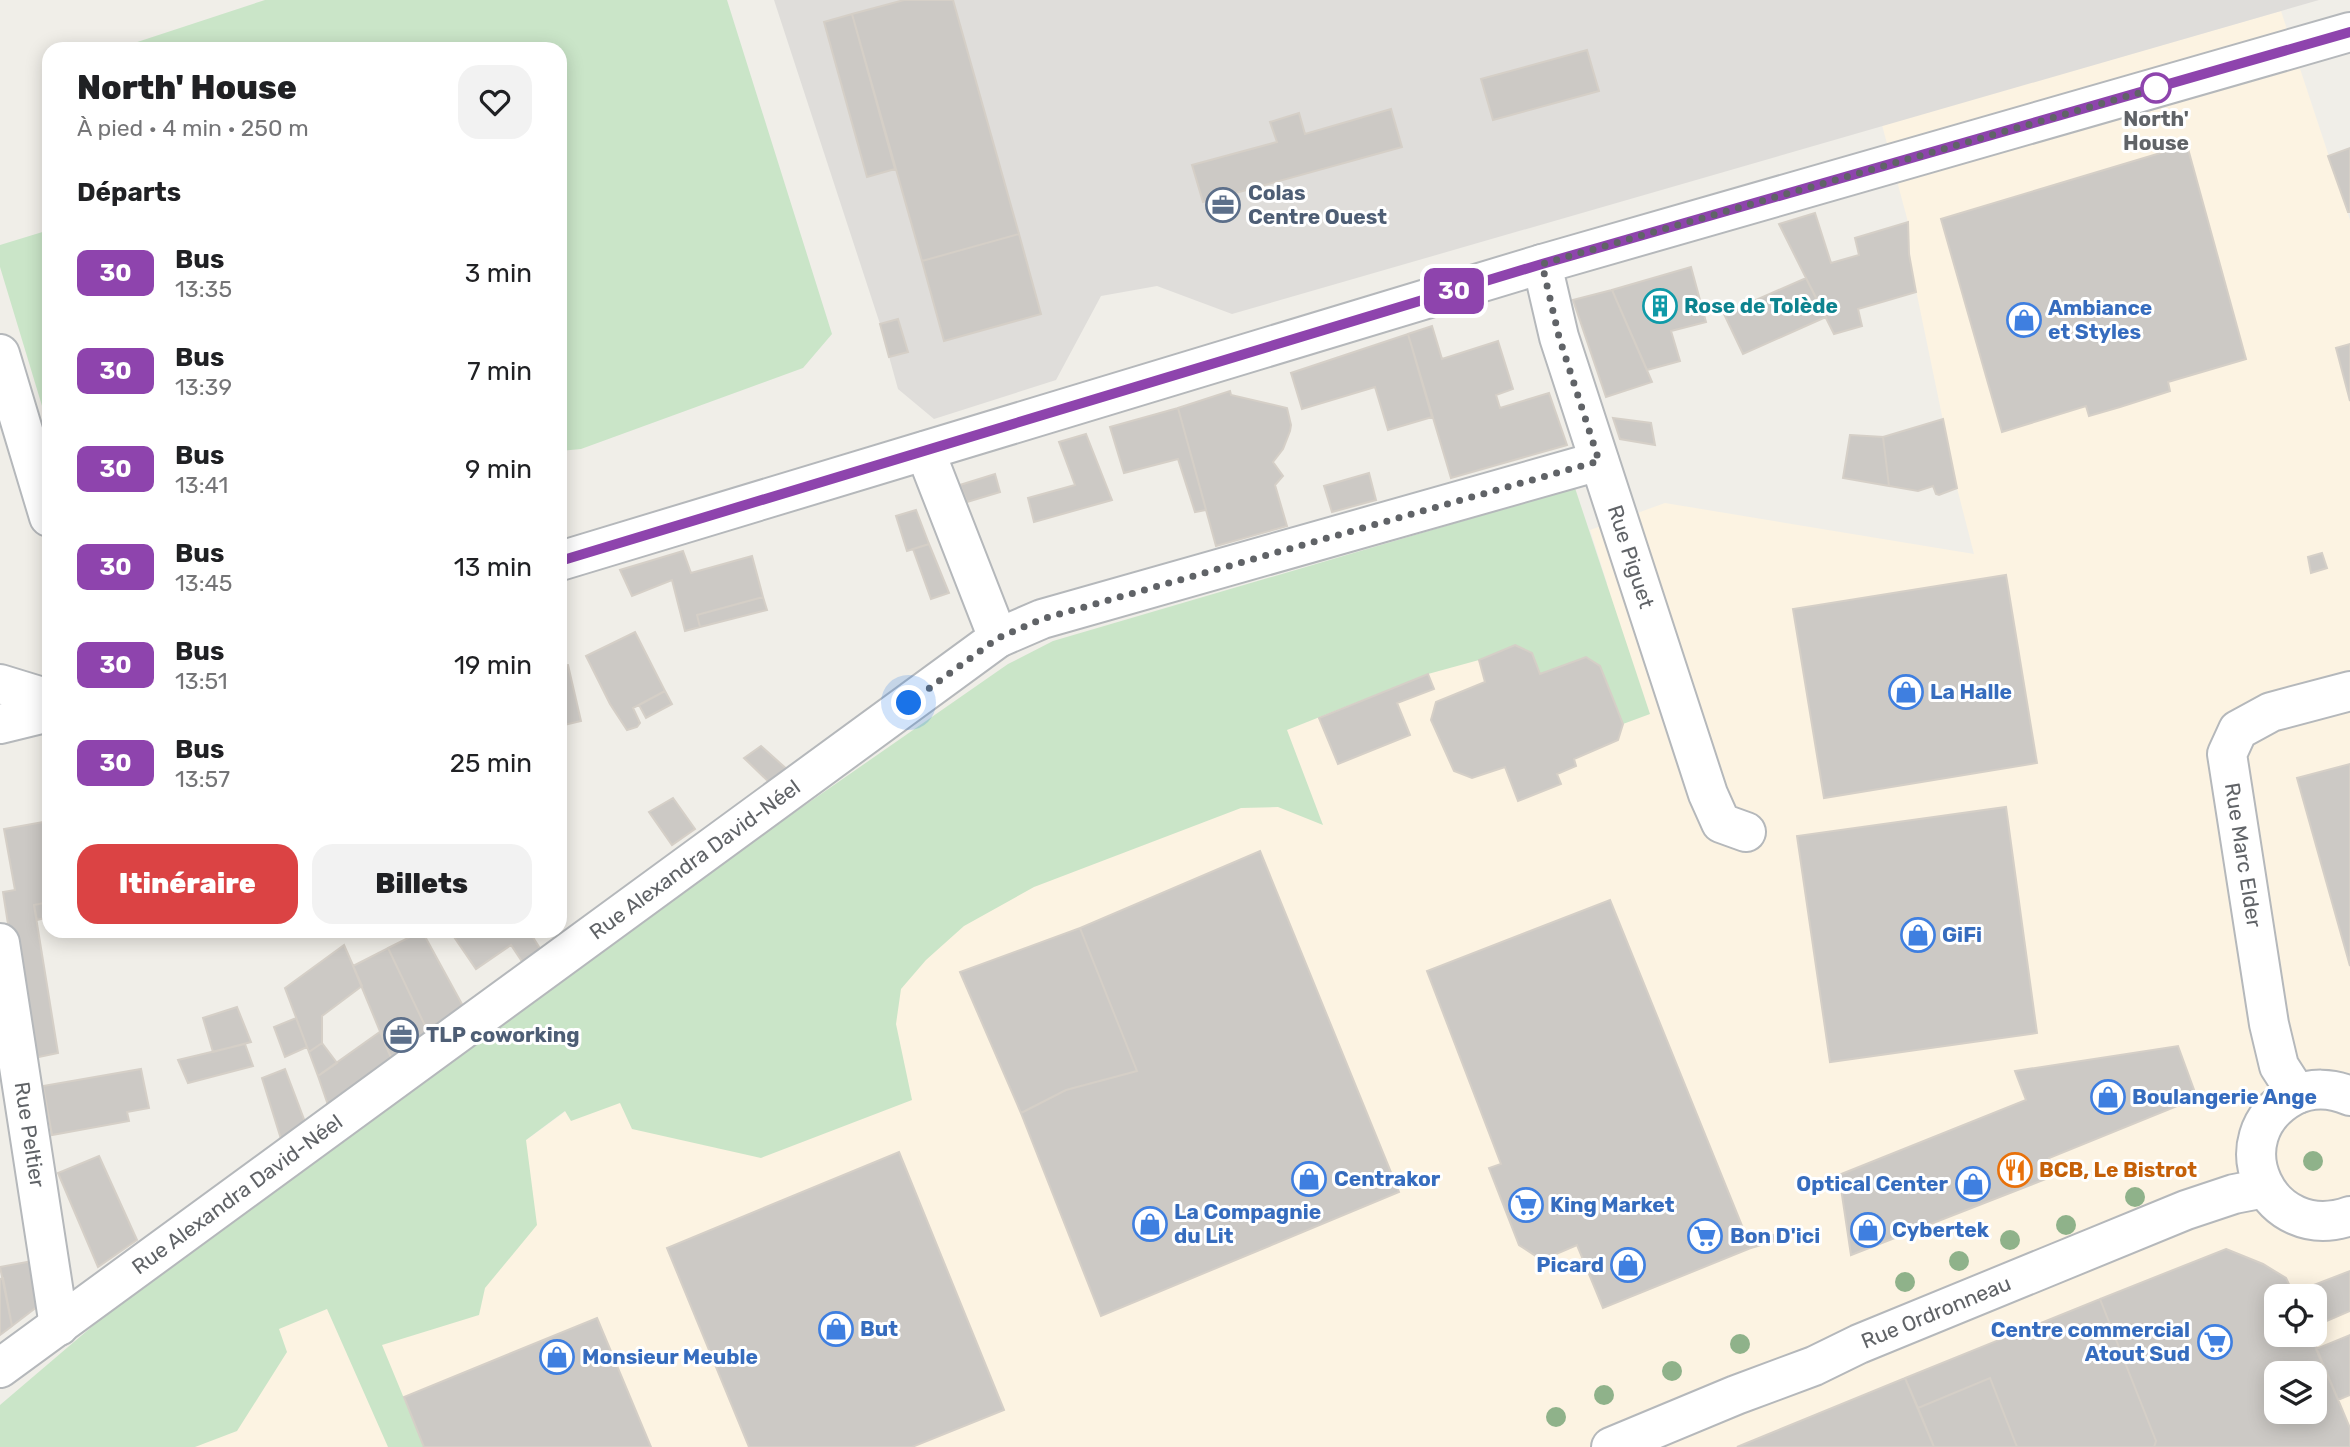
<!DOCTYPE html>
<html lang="fr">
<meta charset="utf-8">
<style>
body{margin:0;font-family:Rubik,sans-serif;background:#f2f2f2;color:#202124;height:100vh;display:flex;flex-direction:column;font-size:26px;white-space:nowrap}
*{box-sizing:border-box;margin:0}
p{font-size:23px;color:#757577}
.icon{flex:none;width:38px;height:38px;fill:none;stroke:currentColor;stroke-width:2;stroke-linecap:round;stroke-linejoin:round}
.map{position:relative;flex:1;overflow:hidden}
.sheet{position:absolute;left:42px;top:42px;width:525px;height:896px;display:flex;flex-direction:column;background:#fff;border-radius:21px;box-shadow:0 4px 18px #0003}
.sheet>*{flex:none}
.badge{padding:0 14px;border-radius:10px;font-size:24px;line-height:46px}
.tools{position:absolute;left:2264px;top:1284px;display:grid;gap:14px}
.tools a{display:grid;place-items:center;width:63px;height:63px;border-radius:14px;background:#fff;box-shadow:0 4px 18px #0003;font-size:35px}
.you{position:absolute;width:35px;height:35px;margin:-18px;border:5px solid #fff;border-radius:50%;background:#1a73e8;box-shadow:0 0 0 10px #1a73e833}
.map>.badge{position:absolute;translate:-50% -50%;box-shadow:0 0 0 4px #fff}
h2{padding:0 35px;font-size:26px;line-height:63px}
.round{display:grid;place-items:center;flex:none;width:74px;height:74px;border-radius:21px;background:#f2f2f2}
.head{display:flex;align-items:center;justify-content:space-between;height:119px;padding:0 35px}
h1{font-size:33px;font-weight:800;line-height:52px}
.cta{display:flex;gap:14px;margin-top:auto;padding:14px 35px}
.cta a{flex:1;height:80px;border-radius:21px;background:#db4344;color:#fff;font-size:28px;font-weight:800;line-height:80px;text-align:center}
.cta a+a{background:#f2f2f2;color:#202124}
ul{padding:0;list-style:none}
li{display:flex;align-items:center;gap:21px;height:98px;padding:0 35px}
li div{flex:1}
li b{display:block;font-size:26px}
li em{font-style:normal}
li .badge{min-width:77px;font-weight:700;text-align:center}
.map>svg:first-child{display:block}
.commercial{fill:#fcf3e2;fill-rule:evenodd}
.industrial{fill:#dfddda}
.green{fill:#cae5c8}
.building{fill:#ccc9c5;stroke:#d5cfc7;stroke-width:2;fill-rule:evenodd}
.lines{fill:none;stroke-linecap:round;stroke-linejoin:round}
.minor-casing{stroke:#b5b8bb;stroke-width:42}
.minor{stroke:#fff;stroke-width:38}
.tree{fill:#8fb28a}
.line-casing{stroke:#fff;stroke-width:16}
.line{stroke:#8e44ad;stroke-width:10}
.walk{stroke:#606367;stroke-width:7;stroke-dasharray:0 12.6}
.stop-dot{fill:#fff;stroke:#8e44ad;stroke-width:3.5}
.labels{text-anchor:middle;stroke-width:6;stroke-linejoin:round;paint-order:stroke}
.stop-label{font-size:21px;font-weight:bold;fill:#606367;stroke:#fff}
.service-label{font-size:21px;font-weight:bold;fill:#4e5e75;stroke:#fff;text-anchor:start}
.culture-label{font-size:21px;font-weight:bold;fill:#0d838f;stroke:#fff;text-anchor:start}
.shop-label{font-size:21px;font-weight:bold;fill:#366cbe;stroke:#fff;text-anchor:start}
.street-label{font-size:21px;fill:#606367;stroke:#fff}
.food-label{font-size:21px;font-weight:bold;fill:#c56008;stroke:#fff;text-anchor:start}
</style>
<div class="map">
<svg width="2350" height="1447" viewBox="0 0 2350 1447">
<rect width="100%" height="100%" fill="#f0eee8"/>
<!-- commercial -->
<path class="commercial" d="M2281 11 2350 220V1447H104L807 936 1607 583 1590 530 1665 503 1974 554 1957 488 1911 266 1908 222 1882 125ZM2277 1297H2315V1335H2277ZM2277 1374H2315V1412H2277Z"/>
<!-- industrial -->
<path class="industrial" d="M774 0H2319L1232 314 1157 286 1101 296 1056 380 934 419 898 389 880 324Z"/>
<!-- green -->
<path class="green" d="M265 0H727L832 334 803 368 581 449 560 451V49H116Z
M49 230V429L0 267V245Z
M1575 488 1650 714 1623 724 1600 666 1586 657 1540 674 1532 653 1515 645 1479 660 1428 674 1287 730 1323 825 1278 807 1241 808 1034 887 964 926 926 960 901 989 896 1024 912 1100 761 1158 632 1129 620 1103 571 1121 565 1111 526 1140 537 1225 485 1288 479 1315 382 1345 424 1447H388L327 1309 279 1329 287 1352 237 1431 195 1447H0V1405L95 1324 223 1224 624 931 1008 664 1053 641Z"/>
<!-- building -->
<path class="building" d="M904 0H953L1019 234 922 261 852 14Z
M852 14 895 169 867 177 824 22Z
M1587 50 1599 91 1493 120 1481 79Z
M1391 109 1402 147 1203 202 1192 165 1277 142 1270 122 1299 113 1305 134Z
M2187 145 2246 359 2168 382 2170 391 2120 407 2089 416 2086 406 2002 432 1941 219Z
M2350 148V212H2348L2328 156Z
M1815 213 1831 263 1859 255 1855 238 1908 222 1909 254 1916 292 1858 309 1862 326 1834 334 1779 224Z
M1019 234 1041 314 944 341 922 261Z
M1691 267 1706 322 1671 331 1680 361 1647 370 1612 290Z
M1806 278 1826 317 1743 354 1724 314Z
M1612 290 1652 382 1606 397 1573 300Z
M898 319 908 352 889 357 880 324Z
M1432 326 1442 359 1498 341 1513 389 1496 395 1500 408 1549 393 1567 445 1451 478 1408 334Z
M1408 334 1432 417 1388 430 1375 387 1302 409 1291 373Z
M2350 344V401L2336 348Z
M1230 391 1231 395 1287 408 1291 425 1290 431 1283 449 1273 462 1283 476 1275 485 1287 526 1216 546 1178 408Z
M1178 408 1204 502 1206 510 1195 512 1178 459 1124 473 1110 427Z
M1613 418 1651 423 1655 445 1620 439Z
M1943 419 1957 488 1939 495 1936 494 1933 486 1918 491 1889 486 1883 437Z
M1086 434 1112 500 1034 522 1028 498 1075 485 1059 442Z
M1850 435 1883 437 1889 486 1843 478Z
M1369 473 1376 500 1332 512 1324 486Z
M995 474 1000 492 967 502 960 485Z
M916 510 929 544 907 551 896 516Z
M929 544 949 593 931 599 913 549Z
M683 551 691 573 752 556 763 597 697 615 700 627 685 631 672 580 632 596 620 570Z
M2322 553 2327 568 2311 573 2308 557Z
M2006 575 2037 763 1824 798 1793 609Z
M763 597 767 610 700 627 697 615Z
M635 632 665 691 633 708 640 723 637 727 627 730 610 704 586 656Z
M1515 645 1532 653 1540 674 1586 657 1600 666 1623 724 1618 740 1574 759 1576 766 1557 774 1561 784 1518 801 1505 767 1472 778 1454 771 1431 720 1436 702 1485 682 1479 660Z
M568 665 581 721 560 726V666Z
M1428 674 1434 689 1397 703 1410 735 1338 764 1319 718Z
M665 691 672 704 646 718 639 705Z
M761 746 790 772 772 785 744 758Z
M2350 764V966L2297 778Z
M673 798 695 829 672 845 649 812Z
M2006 807 2037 1033 1830 1062 1797 836Z
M49 821V902L34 905 58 1053 29 1059 3 892 15 890 4 829Z
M1260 851 1399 1192 1101 1316 1021 1113 1066 1090 1137 1071 1080 928Z
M1610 900 1751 1248 1603 1308 1577 1245 1542 1260 1519 1245 1489 1168 1501 1164 1427 971Z
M49 902V917L37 920 34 905Z
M1080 928 1137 1071 1066 1090 1021 1113 960 972Z
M422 931 463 1006 428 1032 388 948Z
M450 931H529L541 950 523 963 511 945 476 969Z
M344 945 362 986 322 1016V1043L309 1052 285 988Z
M388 948 428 1032 391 1058 353 966Z
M237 1007 251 1042 213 1052 203 1018Z
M296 1018 307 1047 285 1057 274 1027Z
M381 1031 391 1058 328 1105 318 1076Z
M322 1043 337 1063 318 1076 309 1052Z
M245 1044 253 1066 188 1083 178 1060Z
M2178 1046 2197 1098 2049 1158 2056 1175 1851 1255 1839 1175 2026 1100 2015 1071Z
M141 1069 149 1108 127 1112 129 1121 52 1135 43 1086Z
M285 1069 305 1122 281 1139 262 1078Z
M899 1152 1004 1410 912 1447H749L667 1248Z
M99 1156 137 1240 98 1267 58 1173Z
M1787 1231 1788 1237 1751 1248 1749 1242Z
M2226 1249 2263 1264 2286 1278 2295 1297H2277V1335H2311L2350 1428V1447H2154L2156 1441 2100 1299ZM2277 1374H2315V1412H2277Z
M38 1260 42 1303 12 1326 0 1267Z
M2350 1271V1311L2315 1326V1297H2295L2293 1293Z
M3 1278 12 1326 0 1335V1279Z
M2100 1299 2156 1441 2154 1447H2017L1990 1378 1918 1408 1905 1378Z
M597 1318 651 1447H424L404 1397Z
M2350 1335V1395L2338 1400 2316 1349Z
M1905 1378 1934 1447H1737Z
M1990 1378 2017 1447H1934L1918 1408Z"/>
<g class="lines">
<!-- minor casing -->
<g class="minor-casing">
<g id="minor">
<path id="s1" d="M1542 264 1559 337 1708 794 1721 823 1746 832"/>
<path d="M0 354 49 517"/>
<path d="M925 451 998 638"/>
<path d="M560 561 1542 264 2350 32"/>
<path d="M0 684 49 699"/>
<path d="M0 724 49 712"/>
<path id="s2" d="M0 943 59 1326"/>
<path d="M2297 1094 2279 1066 2269 1024 2227 754 2238 730 2271 712 2350 691"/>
<path d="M2350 1096C2332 1088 2311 1087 2293 1096 2218 1137 2268 1245 2350 1216"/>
<path id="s3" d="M0 1368 998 638 1042 619 1599 461"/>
<path id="s4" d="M1611 1447 1736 1395 1814 1366 1859 1344 2186 1210 2234 1194 2265 1188"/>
</g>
</g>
<!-- minor -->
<use href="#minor" class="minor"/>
</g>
<!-- trees -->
<g class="tree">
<circle cx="2313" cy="1161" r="10"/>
<circle cx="2135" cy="1197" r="10"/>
<circle cx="2066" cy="1225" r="10"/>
<circle cx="2010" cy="1240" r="10"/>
<circle cx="1959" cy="1261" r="10"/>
<circle cx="1905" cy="1282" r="10"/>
<circle cx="1740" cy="1344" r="10"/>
<circle cx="1672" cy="1371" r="10"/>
<circle cx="1604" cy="1395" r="10"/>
<circle cx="1556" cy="1417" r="10"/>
</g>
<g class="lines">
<!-- line casing -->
<g class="line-casing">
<path id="line" d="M560 561 1542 264 2350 32"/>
</g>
<!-- line -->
<use href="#line" class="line"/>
<!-- walk -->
<path class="walk" d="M909 703 998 638 1042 619 1599 461 1559 337 1542 264 2156 88"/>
</g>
<!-- icons -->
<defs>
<g id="office-ring" transform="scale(1.75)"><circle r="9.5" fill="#fff" stroke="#5c6f8a" stroke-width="1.5"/><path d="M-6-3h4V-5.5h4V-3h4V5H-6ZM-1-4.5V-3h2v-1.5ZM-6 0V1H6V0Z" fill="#5c6f8a"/></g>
<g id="building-ring" transform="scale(1.75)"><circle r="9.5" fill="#fff" stroke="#0f9aa8" stroke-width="1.5"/><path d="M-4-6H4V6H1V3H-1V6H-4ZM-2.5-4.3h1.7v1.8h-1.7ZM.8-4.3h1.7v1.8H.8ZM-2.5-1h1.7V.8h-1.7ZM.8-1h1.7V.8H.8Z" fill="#0f9aa8"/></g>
<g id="shop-ring" transform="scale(1.75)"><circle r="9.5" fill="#fff" stroke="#3f7fe0" stroke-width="1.5"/><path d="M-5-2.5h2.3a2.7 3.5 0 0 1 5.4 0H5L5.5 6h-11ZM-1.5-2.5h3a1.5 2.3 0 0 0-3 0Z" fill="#3f7fe0"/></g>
<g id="restaurant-ring" transform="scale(1.75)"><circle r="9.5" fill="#fff" stroke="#e8710a" stroke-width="1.5"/><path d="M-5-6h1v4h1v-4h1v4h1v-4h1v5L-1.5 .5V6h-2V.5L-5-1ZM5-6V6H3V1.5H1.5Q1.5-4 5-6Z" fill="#e8710a"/></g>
<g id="supermarket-ring" transform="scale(1.75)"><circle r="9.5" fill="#fff" stroke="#3f7fe0" stroke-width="1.5"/><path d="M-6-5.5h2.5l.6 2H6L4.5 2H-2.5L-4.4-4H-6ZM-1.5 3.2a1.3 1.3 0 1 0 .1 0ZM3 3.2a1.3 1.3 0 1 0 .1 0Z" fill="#3f7fe0"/></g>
</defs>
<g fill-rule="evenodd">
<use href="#office-ring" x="1223" y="205"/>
<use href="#building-ring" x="1660" y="306"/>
<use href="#shop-ring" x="2024" y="320"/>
<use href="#shop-ring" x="1906" y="692"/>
<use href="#shop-ring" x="1918" y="935"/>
<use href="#office-ring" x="401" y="1035"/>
<use href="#shop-ring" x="2108" y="1097"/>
<use href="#restaurant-ring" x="2015" y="1170"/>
<use href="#shop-ring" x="1309" y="1179"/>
<use href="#shop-ring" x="1973" y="1184"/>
<use href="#supermarket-ring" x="1526" y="1205"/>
<use href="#shop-ring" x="1150" y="1224"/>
<use href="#shop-ring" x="1868" y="1230"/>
<use href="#supermarket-ring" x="1705" y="1236"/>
<use href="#shop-ring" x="1628" y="1265"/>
<use href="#shop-ring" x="836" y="1329"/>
<use href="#supermarket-ring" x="2215" y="1342"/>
<use href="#shop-ring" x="557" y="1357"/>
</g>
<!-- markers -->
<circle class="stop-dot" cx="2156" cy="88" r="14"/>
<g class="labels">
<!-- stop labels -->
<g class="stop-label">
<text x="2156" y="126">North'<tspan x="2156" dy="24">House</tspan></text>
</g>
<!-- service labels -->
<g class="service-label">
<text x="1248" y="200">Colas<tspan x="1248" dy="24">Centre Ouest</tspan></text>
<text x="426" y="1042">TLP coworking</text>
</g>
<!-- culture labels -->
<g class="culture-label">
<text x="1684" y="313">Rose de Tolède</text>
</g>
<!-- shop labels -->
<g class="shop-label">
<text x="2048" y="315">Ambiance<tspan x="2048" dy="24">et Styles</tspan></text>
<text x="1930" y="699">La Halle</text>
<text x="1942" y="942">GiFi</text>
<text x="2132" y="1104">Boulangerie Ange</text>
<text x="1334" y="1186">Centrakor</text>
<text x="1948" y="1191" text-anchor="end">Optical Center</text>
<text x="1550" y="1212">King Market</text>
<text x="1174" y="1219">La Compagnie<tspan x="1174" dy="24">du Lit</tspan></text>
<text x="1892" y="1237">Cybertek</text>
<text x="1730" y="1243">Bon D'ici</text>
<text x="1604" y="1272" text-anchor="end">Picard</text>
<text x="860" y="1336">But</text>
<text x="2190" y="1337" text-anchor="end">Centre commercial<tspan x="2190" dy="24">Atout Sud</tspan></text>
<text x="582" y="1364">Monsieur Meuble</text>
</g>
<!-- street labels -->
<g class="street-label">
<text dy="7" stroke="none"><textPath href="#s1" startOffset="306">Rue Piguet</textPath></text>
<text transform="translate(2243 855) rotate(81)" y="7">Rue Marc Elder</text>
<text dy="7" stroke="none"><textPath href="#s3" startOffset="861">Rue Alexandra David-Néel</textPath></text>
<text dy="7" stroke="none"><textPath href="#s2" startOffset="194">Rue Peltier</textPath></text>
<text dy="7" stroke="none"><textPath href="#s3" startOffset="294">Rue Alexandra David-Néel</textPath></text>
<text dy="7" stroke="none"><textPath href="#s4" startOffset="352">Rue Ordronneau</textPath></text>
</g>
<!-- food labels -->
<g class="food-label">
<text x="2039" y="1177">BCB, Le Bistrot</text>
</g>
</g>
</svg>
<div class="tools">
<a><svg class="icon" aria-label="locate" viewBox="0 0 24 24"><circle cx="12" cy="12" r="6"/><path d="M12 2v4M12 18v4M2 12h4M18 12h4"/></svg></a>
<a><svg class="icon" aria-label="layers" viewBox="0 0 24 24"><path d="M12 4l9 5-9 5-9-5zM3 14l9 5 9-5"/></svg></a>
</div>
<div class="you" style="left:909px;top:703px"></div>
<b class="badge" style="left:1454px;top:291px;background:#8e44ad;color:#fff">30</b>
<section class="sheet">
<div class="head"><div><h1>North' House</h1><p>À pied · 4 min · 250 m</p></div><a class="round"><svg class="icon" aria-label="heart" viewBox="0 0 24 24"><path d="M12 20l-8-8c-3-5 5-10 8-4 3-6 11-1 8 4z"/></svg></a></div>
<h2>Départs</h2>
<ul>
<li><span class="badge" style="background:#8e44ad;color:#fff">30</span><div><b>Bus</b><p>13:35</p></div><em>3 min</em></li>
<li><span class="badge" style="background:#8e44ad;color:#fff">30</span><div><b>Bus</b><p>13:39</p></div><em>7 min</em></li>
<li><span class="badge" style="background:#8e44ad;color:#fff">30</span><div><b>Bus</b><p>13:41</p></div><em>9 min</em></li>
<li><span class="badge" style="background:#8e44ad;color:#fff">30</span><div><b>Bus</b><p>13:45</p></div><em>13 min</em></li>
<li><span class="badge" style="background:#8e44ad;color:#fff">30</span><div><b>Bus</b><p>13:51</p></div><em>19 min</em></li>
<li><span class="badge" style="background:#8e44ad;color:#fff">30</span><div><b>Bus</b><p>13:57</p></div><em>25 min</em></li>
</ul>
<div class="cta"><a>Itinéraire</a><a>Billets</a></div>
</section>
</div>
